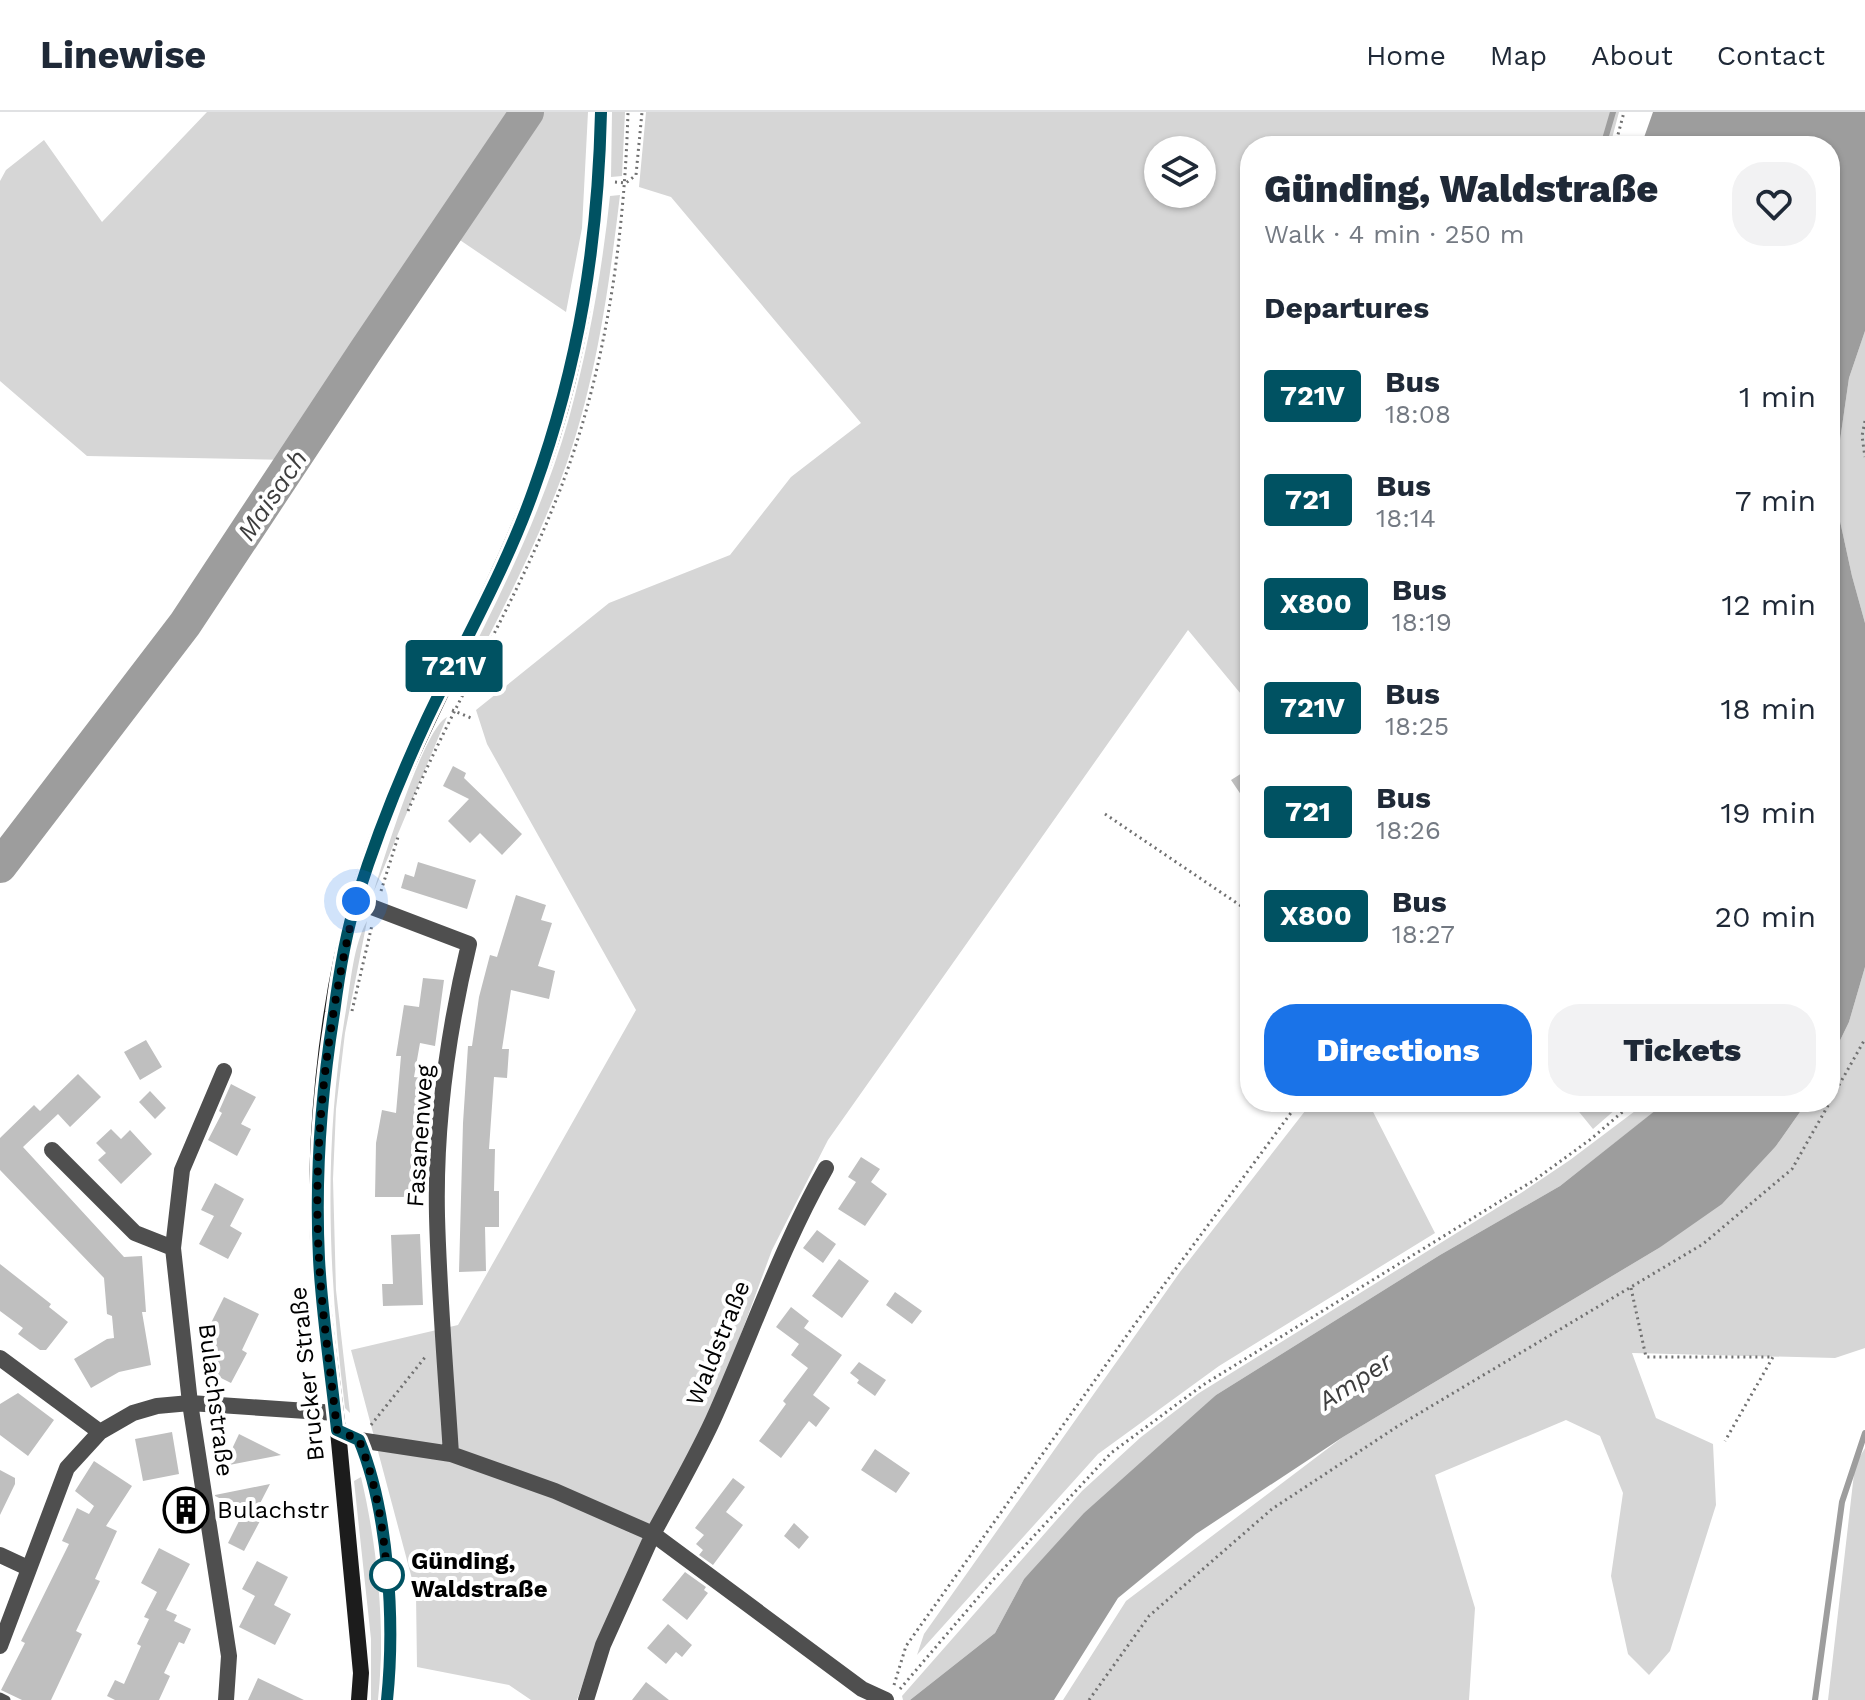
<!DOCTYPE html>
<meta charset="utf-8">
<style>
body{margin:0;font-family:"Work Sans",sans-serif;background:#f2f2f3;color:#1f2937;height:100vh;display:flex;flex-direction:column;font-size:30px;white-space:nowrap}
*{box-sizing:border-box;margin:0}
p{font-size:26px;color:#747a83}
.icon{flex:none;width:44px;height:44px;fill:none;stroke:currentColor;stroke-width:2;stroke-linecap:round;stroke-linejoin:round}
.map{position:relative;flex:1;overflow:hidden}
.drawer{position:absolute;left:1240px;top:24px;width:600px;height:976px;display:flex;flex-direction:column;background:#fff;border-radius:32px;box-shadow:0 2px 6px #0004}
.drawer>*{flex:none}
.badge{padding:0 16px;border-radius:6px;font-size:28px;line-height:52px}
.buttons{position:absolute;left:1144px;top:24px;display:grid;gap:16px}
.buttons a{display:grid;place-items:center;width:72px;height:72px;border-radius:50%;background:#fff;box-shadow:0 2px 6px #0004;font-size:40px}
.you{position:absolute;width:40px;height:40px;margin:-20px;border:6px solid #fff;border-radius:50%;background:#1a73e8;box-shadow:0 0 0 12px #1a73e833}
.map>.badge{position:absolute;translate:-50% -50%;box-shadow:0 0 0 4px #fff}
h2{padding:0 24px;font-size:30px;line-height:72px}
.round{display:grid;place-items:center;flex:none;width:84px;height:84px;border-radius:32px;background:#f2f2f3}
.headline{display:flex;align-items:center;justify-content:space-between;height:136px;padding:0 24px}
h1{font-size:38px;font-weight:800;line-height:60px}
.primary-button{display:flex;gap:16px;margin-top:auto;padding:16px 24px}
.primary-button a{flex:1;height:92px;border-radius:32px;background:#1a73e8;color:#fff;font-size:32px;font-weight:800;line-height:92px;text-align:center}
.primary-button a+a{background:#f2f2f3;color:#1f2937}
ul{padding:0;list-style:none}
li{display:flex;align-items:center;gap:24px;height:104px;padding:0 24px}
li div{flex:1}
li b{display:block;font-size:30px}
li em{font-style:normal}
li .badge{min-width:88px;font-weight:700;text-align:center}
header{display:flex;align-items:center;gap:48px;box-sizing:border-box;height:112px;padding:0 40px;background:#fff;border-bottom:2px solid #e0e1e3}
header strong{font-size:38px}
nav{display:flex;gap:44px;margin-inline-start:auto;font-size:28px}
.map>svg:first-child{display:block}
.green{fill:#d6d6d6;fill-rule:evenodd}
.water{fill:#9d9d9d}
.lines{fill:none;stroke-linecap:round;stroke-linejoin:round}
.stream{stroke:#9d9d9d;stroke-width:6}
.river{stroke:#9d9d9d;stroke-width:34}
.building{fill:#bfbfbf}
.path{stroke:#717171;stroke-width:3;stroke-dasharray:2 4;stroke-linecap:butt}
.lane{stroke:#4f4f4f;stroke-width:9}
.street{stroke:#4f4f4f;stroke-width:16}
.secondary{stroke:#1c1c1c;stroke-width:16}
.line-casing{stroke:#fff;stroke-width:18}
.line{stroke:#005262;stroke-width:12}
.walk{stroke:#000;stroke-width:8;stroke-dasharray:0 14.4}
.stop-dot{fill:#fff;stroke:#005262;stroke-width:4}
.labels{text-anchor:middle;stroke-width:8;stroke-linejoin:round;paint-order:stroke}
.street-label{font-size:24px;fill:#000;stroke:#fff}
.poi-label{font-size:24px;fill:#000;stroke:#fff;text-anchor:start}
.stop-label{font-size:24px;font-weight:bold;fill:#000;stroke:#fff;text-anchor:start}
.water-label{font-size:26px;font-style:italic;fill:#3e3e3e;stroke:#fff}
</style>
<header>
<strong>Linewise</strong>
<nav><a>Home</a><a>Map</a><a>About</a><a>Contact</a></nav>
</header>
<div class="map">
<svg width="1865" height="1588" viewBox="0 0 1865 1588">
<rect width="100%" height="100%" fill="#fff"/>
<!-- green -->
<path class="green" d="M207 0H507L351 242 290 348 87 344 0 269V69L6 58 44 28 102 110Z
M538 0H588L582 116 566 200 451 122Z
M612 0H625L622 64 611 65Z
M646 0H1619L1610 34H1250V593L1188 518 828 1028 772 1138 716 1290 600 1521 577 1588H531L509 1573 417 1555 416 1482 351 1238 458 1213 636 898 487 632 476 598 609 491 730 443 791 365 861 311 671 85 639 75ZM1158 38H1202V82H1158Z
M620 83C608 183 594 285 556 380 529 447 497 510 463 573L457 569C500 484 543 398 569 306 589 233 602 159 610 84Z
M1865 219V511L1852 464 1833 377 1849 266Z
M447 605 374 779C383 749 424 616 447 605Z
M367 809 345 921 336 997 333 1067 336 1178 350 1301 345 1296C328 1160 323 1034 346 898 351 870 353 834 367 809Z
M1865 855V1236L1835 1246 1632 1241 1656 1306 1713 1332 1716 1393 1670 1539 1649 1563 1628 1542 1611 1464 1623 1381 1600 1324 1566 1308 1435 1363 1475 1496 1469 1588H1063L1126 1489 1343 1325 1659 1136 1776 1034 1807 990H1830V949L1849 910Z
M1312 990H1368L1435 1121 1219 1254 1098 1342 917 1543 924 1522 1180 1160Z
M1571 990H1624L1593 1017Z
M1647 990 1664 992 1560 1074 1440 1143 1216 1283 1024 1467 995 1521 910 1588H903L902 1584 1082 1379 1141 1325 1199 1281 1521 1081 1570 1048Z
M1865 1336V1588H1828L1855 1353Z
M361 1365C378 1437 385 1514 379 1588H371V1527L354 1369Z"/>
<!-- water -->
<path class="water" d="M1653 0H1865V219L1849 266 1833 377 1852 464 1865 511V855L1849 910 1830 949V34H1641Z
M1666 990H1807L1776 1034 1722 1092 1659 1136 1343 1325 1196 1422 1118 1486 1054 1588H910L995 1521 1024 1467 1084 1401 1216 1283 1440 1143 1560 1074Z"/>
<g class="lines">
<!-- stream -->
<path class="stream" d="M1603 34 1613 0
M1815 1588 1842 1390 1865 1321"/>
<!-- river -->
<path class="river" d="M0 754 185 512 366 238 527 0"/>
</g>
<!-- building -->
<path class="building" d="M453 654 466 661 464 666 522 722 502 743 480 721 470 731 448 709 469 687 443 674Z
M1250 656V696L1231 668Z
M418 750 476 768 467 797 401 776 405 762 414 765Z
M516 783 546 793 541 808 552 811 538 854 555 859 549 887 511 878 502 937H509L507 966 494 965 489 1037H495L494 1079H499V1115H485L486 1159 459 1160 463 1011 468 934H472L479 885 490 843 497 845Z
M423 866 444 868 435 934 420 931 414 965 431 967 429 992 422 991 410 1061H421V1085H375L376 1031 382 998 396 1001 401 944H396L404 893 419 895Z
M146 928 162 955 140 968 124 940Z
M78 962 101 985 70 1015 58 1002 23 1035 124 1145 142 1144 146 1200H142L151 1253 119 1260 91 1276 74 1247 107 1227 114 1226 112 1204 107 1202 104 1166 0 1058V1026L34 993 40 999Z
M231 972 256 985 241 1012 251 1017 237 1044 208 1028 222 1001 219 999Z
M150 979 166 996 155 1007 139 990Z
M111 1017 121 1027 130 1018 152 1042 121 1072 98 1048 106 1041 96 1031Z
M861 1045 880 1057 871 1070 887 1082 865 1114 838 1097 856 1070 848 1065Z
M215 1071 244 1087 230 1114 242 1121 228 1147 199 1132 214 1104 201 1098Z
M817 1118 836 1132 823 1151 803 1136Z
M420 1122 423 1193 383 1194 382 1172H393L391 1123Z
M839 1147 869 1169 842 1206 812 1184Z
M0 1152 51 1192 49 1195 68 1210 46 1238H40L18 1222 23 1216 0 1199Z
M895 1180 922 1199 912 1212 886 1193Z
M224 1185 259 1202 242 1238 247 1241 231 1271 207 1259 212 1250 202 1245 216 1216 210 1213Z
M791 1195 809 1209 804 1216 842 1243 813 1283 830 1296 816 1315 809 1309 781 1346 759 1329 786 1292 783 1289 808 1256 791 1243 799 1232 776 1215Z
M859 1250 886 1268 875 1284 857 1271 859 1268 850 1261Z
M18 1281 54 1308 28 1344 0 1323V1292Z
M172 1320 179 1362 143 1369 135 1327Z
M239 1322 281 1343 224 1354Z
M875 1337 910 1361 896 1381 861 1358Z
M94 1349 132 1374 106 1414 117 1419 95 1467 100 1469 76 1519 82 1522 51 1588H22L1 1578 25 1531 21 1529 69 1432 62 1429 77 1396 89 1402 94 1394 75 1379Z
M0 1358 15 1366V1372L0 1403Z
M733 1366 745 1375 726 1400 743 1413 713 1453 699 1443 703 1438 696 1432 704 1423 695 1416Z
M270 1372 254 1403 215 1384V1383Z
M243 1401 260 1409 244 1439 228 1431Z
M794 1411 809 1425 799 1437 784 1424Z
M159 1436 190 1452 166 1498 177 1503 174 1509 191 1517 184 1532 179 1530 164 1561 170 1564 159 1588H115L107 1584 115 1568 124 1572 141 1534 137 1532 149 1507 144 1505 157 1480 141 1471Z
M257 1449 288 1465 274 1493 291 1502 275 1533 239 1515 255 1484 242 1477Z
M685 1460 706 1475 704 1478 708 1481 687 1508 662 1488Z
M668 1512 692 1533 682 1545 676 1540 666 1552 647 1536Z
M258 1566 304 1588H248Z
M646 1570 669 1588H632Z"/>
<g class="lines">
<!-- path -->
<path class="path" d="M1615 34 1624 0
M615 70 626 71 636 63 642 0
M1865 309 1862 324 1865 345
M1245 431 1250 437
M452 598 471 606
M408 699C451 596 510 501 552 398 604 273 624 134 628 0
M1105 702 1250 800
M381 779 398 725
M352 899 372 813
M1830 989 1865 927
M1631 1176 1646 1245H1773L1725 1329
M371 1313 426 1244
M894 1573 906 1534 1135 1212 1299 990
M900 1577 993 1468 1111 1341 1203 1273 1536 1067 1591 1027 1634 990
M1089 1588 1149 1504 1272 1397 1398 1314 1703 1132 1792 1057 1830 990"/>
<!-- lane -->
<path class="lane" d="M359 1328C389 1401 395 1510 387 1588
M0 1585 6 1588"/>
<!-- street -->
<path class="street" d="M356 789 469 832C448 919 435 1013 437 1104 439 1183 446 1263 451 1342
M224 959 182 1058 173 1136 190 1291 229 1544 226 1588
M52 1038 135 1121 173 1136
M826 1056C780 1137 751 1224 713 1308 695 1347 673 1385 653 1422L862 1577 886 1588
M0 1246 100 1320
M337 1318 359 1328 451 1342 555 1379 653 1422 603 1533 586 1588
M0 1443 28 1456
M0 1534 67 1356 100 1320 133 1301 157 1294 190 1291 336 1301"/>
<!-- secondary -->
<path class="secondary" d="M359 1588 361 1561C353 1480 346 1399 338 1319 332 1263 323 1206 319 1150 312 1039 325 895 356 789 398 645 479 519 533 380 580 259 598 129 601 0"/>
</g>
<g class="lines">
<!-- line casing -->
<g class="line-casing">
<path id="line" d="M387 1588C395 1511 389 1400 359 1328L337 1318C331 1261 322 1204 319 1147 315 1065 321 982 334 901 339 862 345 823 357 786 376 725 400 665 427 607 463 531 506 457 534 377 579 252 598 132 601 0"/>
</g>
<!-- line -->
<use href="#line" class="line"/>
<!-- walk -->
<path class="walk" d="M356 789C328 906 312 1027 319 1147 322 1204 331 1261 337 1318L359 1328C376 1369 384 1419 387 1463"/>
</g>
<!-- icons -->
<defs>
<g id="building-ring" transform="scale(2.3)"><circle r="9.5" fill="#fff" stroke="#000" stroke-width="1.5"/><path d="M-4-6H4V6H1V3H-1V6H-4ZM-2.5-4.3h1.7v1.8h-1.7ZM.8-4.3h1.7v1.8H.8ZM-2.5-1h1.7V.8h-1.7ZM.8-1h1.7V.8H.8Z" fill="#000"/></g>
</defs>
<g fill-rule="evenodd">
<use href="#building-ring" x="186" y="1398"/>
</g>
<!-- markers -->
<circle class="stop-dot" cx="387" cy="1463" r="16"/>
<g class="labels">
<!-- street labels -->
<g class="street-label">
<text transform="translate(420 1024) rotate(-86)" y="8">Fasanenweg</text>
<text transform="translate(718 1231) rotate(-68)" y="8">Waldstraße</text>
<text transform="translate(307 1262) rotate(-96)" y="8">Brucker Straße</text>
<text transform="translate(216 1288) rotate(83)" y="8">Bulachstraße</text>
</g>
<!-- poi labels -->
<g class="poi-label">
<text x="217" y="1406">Bulachstr</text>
</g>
<!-- stop labels -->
<g class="stop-label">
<text x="411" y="1457">Günding,<tspan x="411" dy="28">Waldstraße</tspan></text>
</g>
<!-- water labels -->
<g class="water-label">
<text transform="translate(272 383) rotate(-56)" y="9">Maisach</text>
<text transform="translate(1355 1269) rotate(-33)" y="9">Amper</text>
</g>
</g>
</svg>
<div class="buttons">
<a><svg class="icon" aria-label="layers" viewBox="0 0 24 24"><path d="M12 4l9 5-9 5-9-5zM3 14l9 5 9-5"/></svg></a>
</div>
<div class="you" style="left:356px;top:789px"></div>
<b class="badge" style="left:454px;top:554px;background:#005262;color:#fff">721V</b>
<section class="drawer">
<div class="headline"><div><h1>Günding, Waldstraße</h1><p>Walk · 4 min · 250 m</p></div><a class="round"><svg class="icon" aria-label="heart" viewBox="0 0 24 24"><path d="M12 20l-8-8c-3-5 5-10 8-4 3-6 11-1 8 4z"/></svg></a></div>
<h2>Departures</h2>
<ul>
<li><span class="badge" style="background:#005262;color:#fff">721V</span><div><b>Bus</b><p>18:08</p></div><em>1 min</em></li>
<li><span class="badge" style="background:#005262;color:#fff">721</span><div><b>Bus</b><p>18:14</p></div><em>7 min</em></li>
<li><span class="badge" style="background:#005262;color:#fff">X800</span><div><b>Bus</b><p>18:19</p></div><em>12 min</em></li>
<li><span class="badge" style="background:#005262;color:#fff">721V</span><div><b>Bus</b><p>18:25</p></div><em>18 min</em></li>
<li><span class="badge" style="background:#005262;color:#fff">721</span><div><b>Bus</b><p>18:26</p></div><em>19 min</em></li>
<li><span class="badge" style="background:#005262;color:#fff">X800</span><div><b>Bus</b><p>18:27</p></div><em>20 min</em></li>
</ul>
<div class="primary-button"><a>Directions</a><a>Tickets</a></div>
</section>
</div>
